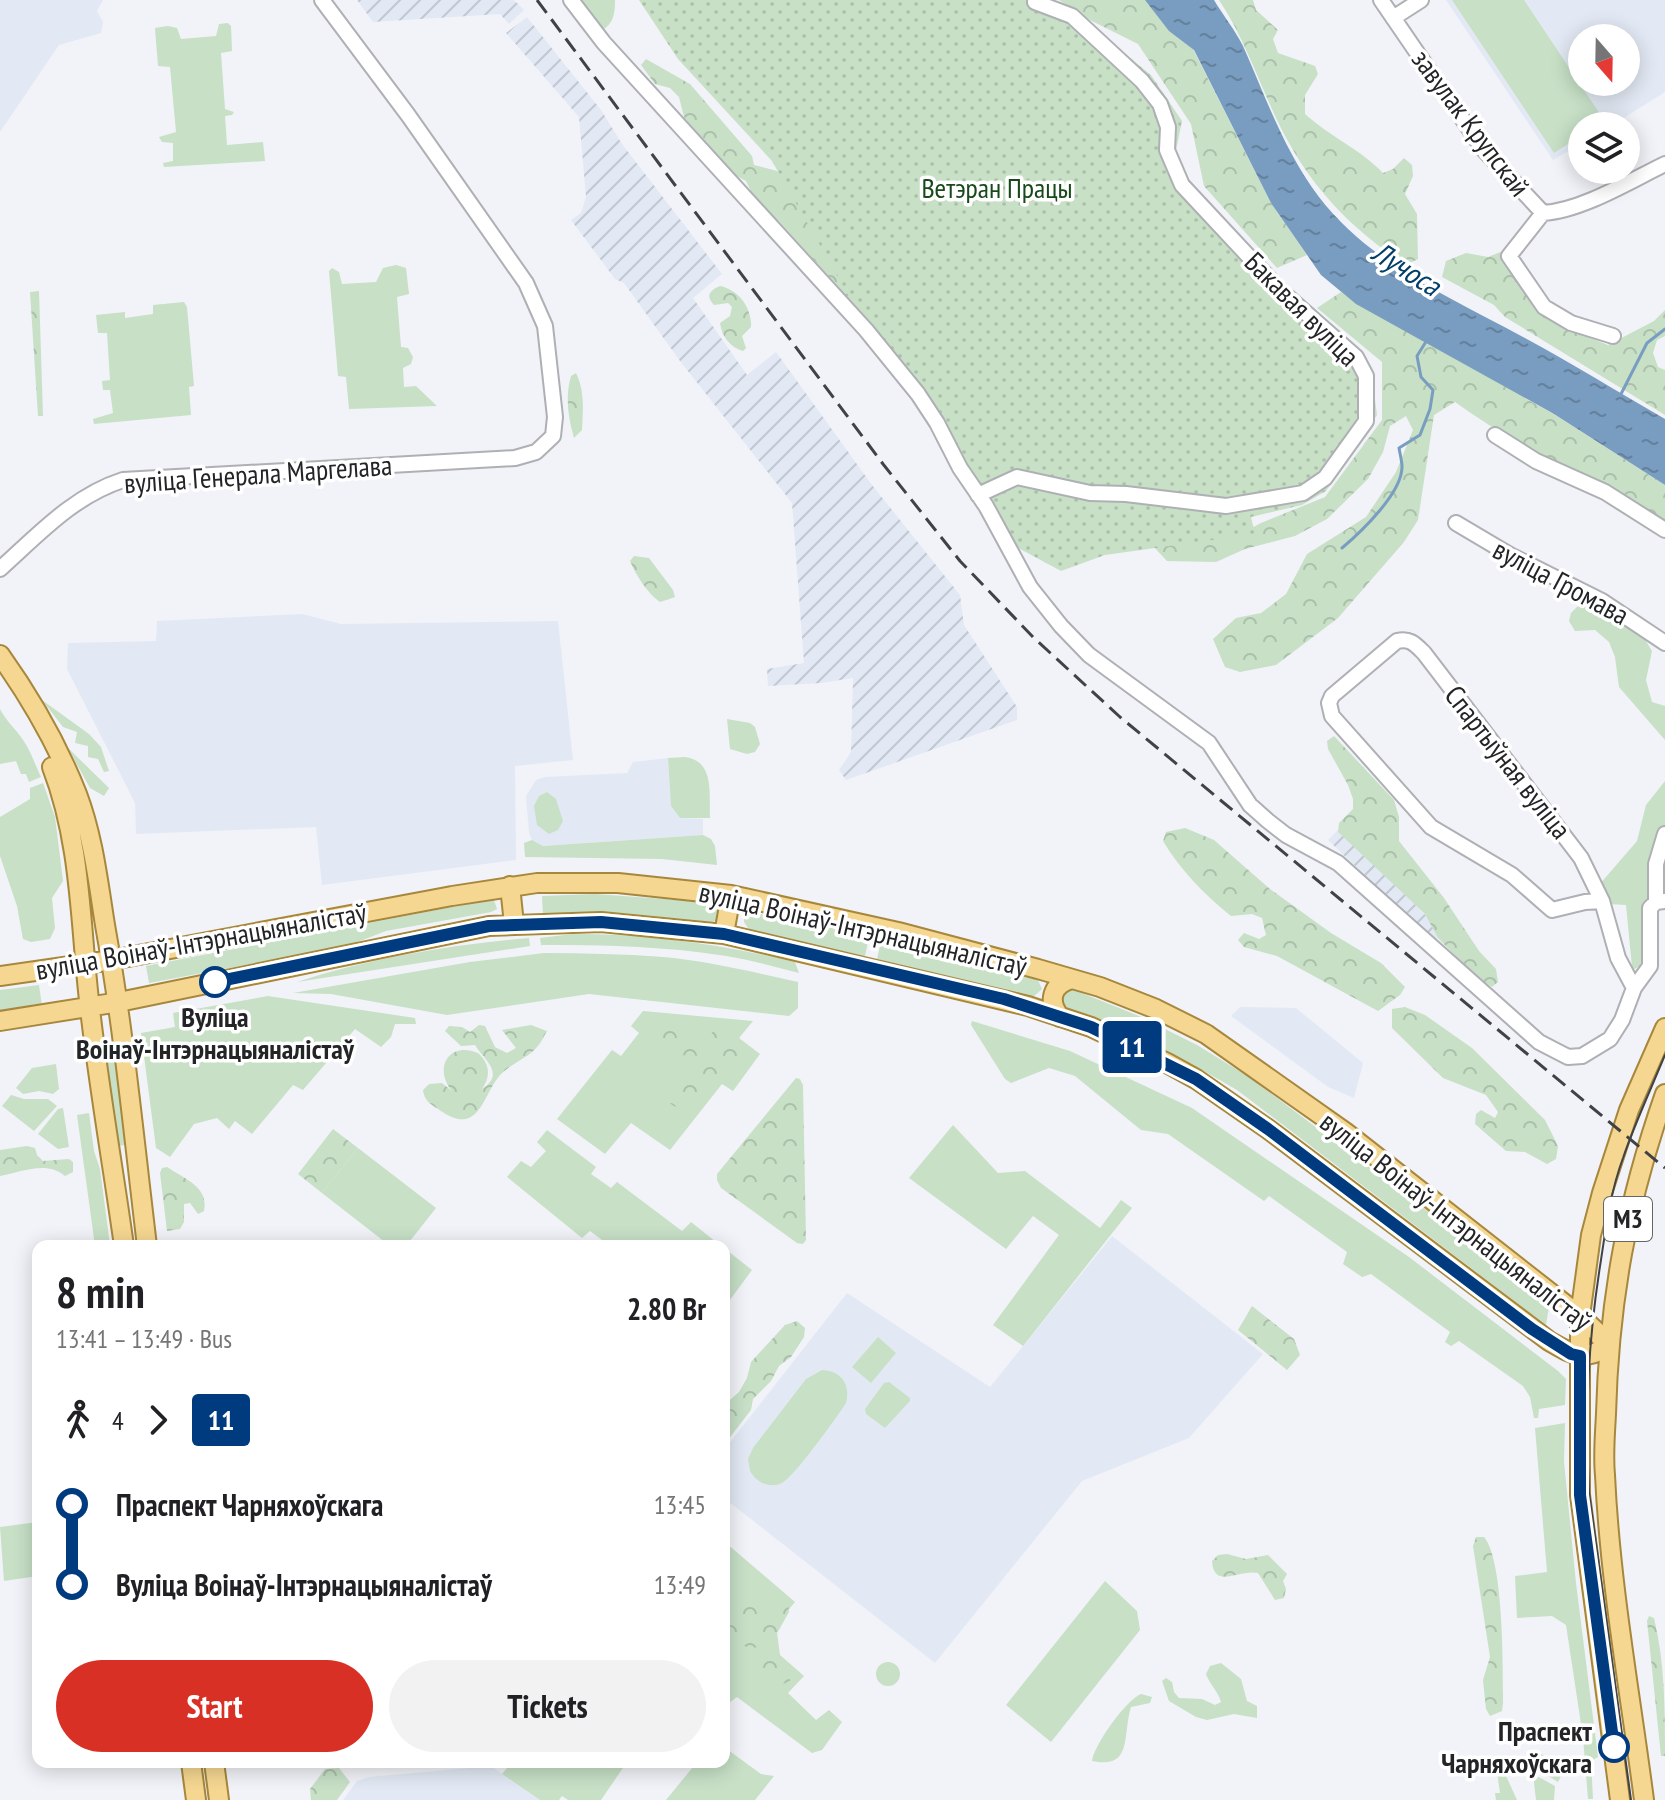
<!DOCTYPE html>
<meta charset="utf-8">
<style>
body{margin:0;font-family:"PT Sans Narrow",sans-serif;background:#f2f2f2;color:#202124;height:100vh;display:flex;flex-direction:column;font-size:30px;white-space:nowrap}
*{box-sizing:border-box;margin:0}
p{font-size:26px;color:#757577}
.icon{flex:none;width:44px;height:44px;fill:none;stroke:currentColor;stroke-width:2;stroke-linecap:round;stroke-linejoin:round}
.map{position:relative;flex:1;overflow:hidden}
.drawer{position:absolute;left:32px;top:1240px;width:698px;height:528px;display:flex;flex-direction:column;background:#fff;border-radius:16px;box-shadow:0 4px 20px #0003}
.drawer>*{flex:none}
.badge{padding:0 16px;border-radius:6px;font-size:28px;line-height:52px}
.needle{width:52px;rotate:160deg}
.buttons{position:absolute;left:1568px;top:24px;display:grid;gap:16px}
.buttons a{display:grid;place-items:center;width:72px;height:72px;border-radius:50%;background:#fff;box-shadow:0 4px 20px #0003;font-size:40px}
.map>.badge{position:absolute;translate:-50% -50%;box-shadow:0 0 0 4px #fff}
.legs{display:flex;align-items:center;gap:12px;height:88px;padding:0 24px;font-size:26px}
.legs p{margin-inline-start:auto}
.headline{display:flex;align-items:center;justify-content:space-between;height:136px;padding:0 24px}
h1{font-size:44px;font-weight:600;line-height:60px}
.button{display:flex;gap:16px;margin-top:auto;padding:16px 24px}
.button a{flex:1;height:92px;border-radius:48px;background:#d93025;color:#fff;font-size:32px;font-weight:600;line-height:92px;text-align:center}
.button a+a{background:#f2f2f2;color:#202124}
ul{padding:0 24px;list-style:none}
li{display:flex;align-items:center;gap:28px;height:80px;font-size:30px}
li i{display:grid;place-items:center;width:12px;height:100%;margin:0 10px;background:currentColor}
li i::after{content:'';width:20px;height:20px;margin:-10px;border:6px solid;border-radius:50%;background:#fff}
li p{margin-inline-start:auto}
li:first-child i{background:linear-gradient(#0000 50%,currentColor 0)}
li:last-child i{background:linear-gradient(currentColor 50%,#0000 0)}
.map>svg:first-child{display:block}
.built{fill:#e2e9f4;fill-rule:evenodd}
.industrial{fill:url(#industrial-furrows)}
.grass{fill:#c7e0c6}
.forest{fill:url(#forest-crowns)}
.garden{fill:url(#garden-dots)}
.water{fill:url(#water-ripples)}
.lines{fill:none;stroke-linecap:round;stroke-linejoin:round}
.stream{stroke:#799dc0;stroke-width:3}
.minor-casing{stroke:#aeb0b4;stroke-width:18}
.major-casing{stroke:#a7873c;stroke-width:22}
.minor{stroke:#fff;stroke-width:14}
.major{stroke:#f5d791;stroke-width:18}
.tram{stroke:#414245;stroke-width:2}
.rail{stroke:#414245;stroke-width:3;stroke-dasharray:16 8;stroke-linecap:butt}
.line-1-casing{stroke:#fff;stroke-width:18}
.line-1{stroke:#003b80;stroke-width:12}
.stop-1-dot{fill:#fff;stroke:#003b80;stroke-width:4}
.labels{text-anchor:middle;stroke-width:7;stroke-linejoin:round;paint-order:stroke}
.shield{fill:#fff;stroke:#656667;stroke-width:2}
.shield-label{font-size:26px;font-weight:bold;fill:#232426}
.street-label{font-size:28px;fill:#232426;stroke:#fff}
.park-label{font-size:28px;fill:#174a19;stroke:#fff}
.stop-label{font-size:28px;font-weight:bold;fill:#232426;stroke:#fff}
.water-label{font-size:30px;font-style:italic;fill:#013f6b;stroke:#fff}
</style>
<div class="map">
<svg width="1665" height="1800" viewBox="0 0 1665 1800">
<defs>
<pattern id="industrial-furrows" width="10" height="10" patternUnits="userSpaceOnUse" patternTransform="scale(2)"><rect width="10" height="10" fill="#e2e9f4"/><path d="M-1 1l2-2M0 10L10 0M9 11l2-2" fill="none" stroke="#c2c8d1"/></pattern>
<pattern id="forest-crowns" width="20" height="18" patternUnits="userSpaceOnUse" patternTransform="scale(2)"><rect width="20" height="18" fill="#c7e0c6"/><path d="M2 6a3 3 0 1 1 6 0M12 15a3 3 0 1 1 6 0" fill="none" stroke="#abc0aa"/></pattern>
<pattern id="garden-dots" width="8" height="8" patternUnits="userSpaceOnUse" patternTransform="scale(2)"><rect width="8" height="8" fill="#c7e0c6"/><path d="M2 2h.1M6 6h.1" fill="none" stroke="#abc0aa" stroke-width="1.8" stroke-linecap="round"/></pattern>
<pattern id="water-ripples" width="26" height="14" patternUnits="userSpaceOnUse" patternTransform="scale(2)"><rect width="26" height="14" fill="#799dc0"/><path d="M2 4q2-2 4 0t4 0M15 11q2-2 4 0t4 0" fill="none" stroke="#63809c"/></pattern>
</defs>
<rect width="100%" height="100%" fill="#f1f3f8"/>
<!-- built -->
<path class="built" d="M0 0H103L97 11 103 22 101 33 59 45 0 132Z
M1446 0H1665V92L1611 126H1582V143L1553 160ZM1582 38H1626V82H1582Z
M302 614 341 624 558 621 573 760 515 766 516 860 322 885 316 827 136 834 135 803 67 669 68 643 156 641 157 621Z
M668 758 671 806 680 818 703 819V835L543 846 532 840 529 833 526 796 536 780 545 777 627 773 633 762Z
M1240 1007 1296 1008 1363 1063 1354 1098 1328 1087 1231 1016Z
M1112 1236 1263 1354 1189 1438 1082 1481 935 1663 724 1498V1450L847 1293 990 1387Z
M491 1766 540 1800H343L357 1781 369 1777Z"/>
<!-- industrial -->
<path class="industrial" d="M357 0H514L524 10 509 24 500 14 373 22Z
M527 17 601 110 622 144 722 274 693 298 747 375 776 352 872 485 960 595 964 625 1017 707V720L846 780 839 770 851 752 853 678 821 683 768 686 767 669 804 663 792 503 680 361 624 283 615 279 571 220 581 213 586 197 579 117 506 33Z
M1340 828 1443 933 1434 941 1328 840Z"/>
<!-- grass -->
<path class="grass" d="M575 0H615C615 12 614 24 602 30Z
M1452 0H1524L1604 120 1595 126H1582V135L1554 153Z
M228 23 231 26 232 51 221 53 225 109 234 112 232 115 225 116 227 145 263 142 265 161 164 167 163 163 173 161V143L162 142 159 137 176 132 170 67 158 66 155 28 168 26 177 28 181 39 216 36 219 24Z
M396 265 406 268 409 294 397 297 401 347 408 348 413 357 411 364 403 368 404 387 416 386 437 406 349 409 346 377 338 376 329 271 332 268 339 272 342 284 376 282 383 268Z
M184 302 187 307 194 386 189 387 191 415 94 424 93 419 113 413 110 390H103L102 381 110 380 107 333H98L96 315 125 312V318L153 314V305Z
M1598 603 1638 628 1652 651 1646 680 1652 702 1665 706V740L1619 687 1615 657 1609 642 1595 630 1575 631 1569 621 1571 613 1580 604Z
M42 700 89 734 101 747 109 771 104 772 98 759 88 757V746L75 743 77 732 63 727Z
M0 709C6 721 16 729 23 740 31 751 35 765 41 777L29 782 26 774H21L16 761 0 764Z
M727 719 750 723 755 727 760 744 755 752 747 754 730 749Z
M68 748 109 788 104 796 90 788Z
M685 757C715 761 709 794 710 818H680L671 806 668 758Z
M1665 781V829L1659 836 1648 884 1645 951 1641 965 1635 969 1632 967 1626 905 1608 904 1599 885 1637 841 1646 805Z
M43 783 55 817 63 881 52 898 55 928 50 939 31 942 23 939 17 906 0 856V817L30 799V788Z
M547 792 556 799 563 821 558 830 549 834 537 825 534 806 539 796Z
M703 835 711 839 715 846 717 865 662 859 525 857 524 843 532 840 543 846Z
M595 894 706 902 716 905 720 916 717 921 710 922 597 913 543 915 542 896Z
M488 900H494L497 909 491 912 386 931 347 946 149 983 146 966Z
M751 912 869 937 865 956 750 931 744 922V916Z
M573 934C650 934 720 944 795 962L799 973C775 967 751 960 726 956 665 946 603 945 541 945L540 938Z
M529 938 530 946 297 982C371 958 451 945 529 938Z
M882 938 1037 978 1042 989 1032 998 877 959Z
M544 953C584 953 623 954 663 957 708 961 753 972 798 982V1008L789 1016 589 994 447 1015 331 994 293 993 470 962Z
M39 985 42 1006 0 1011V990Z
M1064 989H1072L1139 1016 1197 1045 1249 1077 1417 1203 1549 1307 1546 1325 1237 1090C1182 1057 1124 1031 1064 1007L1058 1001Z
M268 996 415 1018 416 1024H395L391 1037 381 1047 355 1029 303 1090 293 1085 252 1134 235 1121 229 1129 217 1118 194 1124 170 1157 156 1148 141 1033 175 1027 173 1013Z
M643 1011 753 1021 739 1038 760 1054 733 1091 722 1084 670 1150 631 1123 605 1154 557 1119 612 1050 621 1056 639 1033 631 1026Z
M972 1021 1070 1051 1192 1108 1409 1257 1558 1371 1566 1379 1565 1405 1539 1409 1538 1418H1534L1530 1397 1523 1386 1459 1341 1451 1346 1445 1342 1450 1332 1371 1274 1362 1277 1343 1264 1347 1252 1269 1196 1264 1201 1168 1134 1141 1130 1075 1076 1049 1068 1011 1083 1005 1079 971 1025Z
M113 1046 126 1140 125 1145 117 1146 100 1048Z
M56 1064 59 1089 53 1094 39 1091 23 1094 16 1088 32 1068Z
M11 1095 24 1099H48L57 1106 34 1131 2 1106Z
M63 1108 69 1147 58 1149 38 1134 58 1109Z
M89 1113 94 1151 100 1169 110 1245 95 1246 77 1115Z
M953 1125 998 1173 1025 1171 1100 1228 1121 1200 1132 1208 1023 1346 993 1325 1059 1235 1033 1216 1006 1249 909 1178Z
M547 1130 596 1167 591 1174 611 1188 617 1182 682 1231 691 1222 721 1246H610L590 1231 582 1238 507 1177 521 1161 531 1167 546 1151 537 1142Z
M358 1148 436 1208 406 1246H390L322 1193Z
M724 1248 752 1270 724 1308Z
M878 1337 896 1353 871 1383 852 1367Z
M822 1370C841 1371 851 1384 846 1403 837 1417 795 1476 782 1483 769 1489 756 1482 750 1471L748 1459 753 1448 806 1379Z
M889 1382 910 1398V1401L885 1428 866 1414 865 1409 884 1383Z
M1565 1423 1564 1462 1576 1583 1598 1757 1591 1761 1593 1799H1588L1583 1737 1566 1625 1552 1616 1517 1618 1515 1576 1547 1572 1535 1428Z
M38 1522V1576L4 1581 0 1527Z
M726 1543 795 1602 776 1625 780 1655 804 1676 788 1693 816 1720 829 1710 842 1722 822 1750 812 1753 737 1697 729 1703 724 1699Z
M1105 1581 1137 1611 1140 1630 1051 1742 1006 1705Z
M876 1674a12 12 0 1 1 24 0a12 12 0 1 1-24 0Z
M1221 1663 1241 1679 1247 1701 1257 1706V1718L1234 1714 1207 1720 1196 1717 1169 1701 1162 1681 1166 1678 1172 1682 1174 1692 1179 1698 1202 1699 1215 1705 1221 1702C1218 1691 1210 1685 1206 1674L1210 1666Z
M1141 1694 1152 1697 1150 1703 1131 1707C1122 1737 1133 1769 1092 1761 1094 1745 1126 1700 1141 1694Z
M724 1747 761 1774 774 1776 755 1800H666L697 1762H724Z
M1537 1750 1563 1772 1558 1782 1532 1766 1530 1753Z
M1497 1756 1517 1800H1496L1495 1793H1500L1495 1757Z
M512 1762H627L601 1800H568L562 1796 559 1800H540L502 1774Z
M1533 1774 1555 1786 1554 1800H1536Z"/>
<!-- forest -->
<path class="forest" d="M1059 0H1145L1193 49 1271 203 1307 255 1277 268 1204 186 1191 124 1138 44 1090 20Z
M1219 0H1253L1256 10 1278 30 1273 39 1278 53 1315 66 1318 74 1305 95V114C1329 136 1360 149 1383 173L1393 169 1404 158 1412 165 1413 176 1405 194 1417 214 1418 259 1406 265C1358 234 1317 194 1289 143 1263 97 1249 45 1219 0Z
M646 59 690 84 752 156 754 165 777 171 794 190 876 338 835 283 778 220H765L746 181 724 169 684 117 679 97 670 88 655 84 641 65Z
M1503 251 1570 330 1608 345 1654 321 1665 310V336L1657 340 1653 353 1658 367 1665 370V415L1505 317 1494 305 1442 277 1446 261 1466 253 1488 257Z
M720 286C739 290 752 308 751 327L742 336 746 348 743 351C730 347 722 337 720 323L730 316 732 307 728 303 714 305C705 296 710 290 720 286Z
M39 291 43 416H38L30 292Z
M1341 292 1356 303 1557 416 1665 485V529C1598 481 1521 450 1455 402L1434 415 1418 520 1404 542 1338 618 1276 665 1240 672 1225 667 1213 639 1236 618 1261 613 1286 594 1307 554 1366 517 1396 472 1413 430 1406 416 1390 426 1383 452 1368 479 1327 519 1295 536 1245 549 1216 562 1167 561 1152 545 1238 535 1261 523 1325 497 1382 420V362L1317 308Z
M576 373C585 391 583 411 582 430L574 438C568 417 565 397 571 376Z
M634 556 649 558 673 590 675 597 660 602C647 593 636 575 630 561Z
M1334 736 1394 800 1399 817V841L1444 898 1479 951 1496 969 1498 982 1492 987 1477 978 1438 938 1425 914 1338 832 1339 823 1353 809V799L1348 785 1328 749 1327 741Z
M1185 828 1214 840 1270 889 1331 933 1381 963 1405 987 1400 995 1378 1011 1277 956 1244 947 1238 940 1244 933 1259 939 1266 935 1262 918 1252 914 1231 916C1204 894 1181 871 1163 841L1166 832Z
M1405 1007 1425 1015 1472 1048 1545 1120 1558 1146 1556 1159 1547 1164 1525 1152 1506 1151 1475 1124 1476 1114 1481 1110 1495 1118 1498 1112 1486 1095 1443 1078 1392 1028V1009Z
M672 1023 696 1025 695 1037 698 1041 708 1039C716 1025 722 1022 738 1026 740 1037 741 1053 736 1063 729 1078 714 1079 702 1090 696 1095 693 1105 684 1107 678 1109 672 1106 668 1101 670 1082 689 1076 699 1062L694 1053 672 1058 665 1053 657 1034 660 1026Z
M479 1025 485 1026 495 1047 507 1053 516 1048 502 1030 531 1025 547 1031C544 1036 541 1043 537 1047 528 1058 512 1063 501 1074 481 1096 480 1139 438 1109 430 1104 424 1100 423 1090L429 1084 442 1083 452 1091C433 1068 449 1041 478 1053 490 1064 491 1076 482 1089 506 1073 484 1060 475 1045L461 1046 445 1031 449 1026 462 1027 470 1032Z
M796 1078 800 1079 803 1085 806 1240 803 1244 797 1243 721 1188 717 1180V1174Z
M333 1129 358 1148 322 1193 298 1174Z
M27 1146 35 1148 37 1155 43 1161 69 1159 73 1162V1172L65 1176C47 1160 21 1172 0 1176V1150Z
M167 1167C185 1179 209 1187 204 1211L198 1214 190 1203 184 1204V1222L180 1229 167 1231 160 1173 162 1168Z
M1252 1306 1294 1339 1300 1355 1287 1370 1238 1330Z
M797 1321 805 1328 804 1337 791 1357 779 1366 771 1381 753 1399 751 1410 724 1445V1405L739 1392 747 1378 751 1362 785 1325Z
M1476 1537H1484C1504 1560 1503 1670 1503 1703L1502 1711 1490 1716 1486 1709 1483 1680 1490 1657 1473 1546Z
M1227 1554 1246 1559 1268 1555 1287 1574 1283 1581 1286 1589 1284 1598 1275 1600 1258 1573C1239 1569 1214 1590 1212 1561L1218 1555Z
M778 1596 788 1603 789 1612 771 1644 749 1649 724 1632V1600C742 1609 759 1598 778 1596Z
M1649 1616 1654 1618C1665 1663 1665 1710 1665 1756H1661L1647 1621Z
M772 1659 784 1666 790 1674V1681L781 1685C769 1681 761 1677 757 1665Z
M339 1768 350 1782 337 1800H311L310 1789 325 1769Z"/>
<!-- garden -->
<path class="garden" d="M639 0H1051L1080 17 1151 75 1182 121 1176 150 1189 181 1296 294 1362 355 1372 377 1377 415 1326 491 1302 505 1251 517 1255 534 1105 555 1061 571 1011 544 943 431 850 298 772 161 678 59Z"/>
<!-- water -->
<path class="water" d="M1145 0H1214C1223 15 1235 30 1243 46 1266 98 1285 152 1319 197 1370 264 1452 298 1523 337 1571 363 1618 392 1665 419V485L1554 414 1356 304 1321 275 1271 203 1194 50 1169 31Z"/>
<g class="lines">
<!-- stream -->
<path class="stream" d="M1621 394 1647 343 1665 329
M1342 548C1361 532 1402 493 1402 467 1402 461 1400 454 1399 448L1420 435 1430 409 1433 390 1421 377 1417 356 1427 340"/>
<!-- minor casing -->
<g class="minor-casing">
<path id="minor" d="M571 0 604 43 866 330 918 394 937 423 960 468 986 506 1030 587 1061 626 1089 655 1209 743 1250 805 1268 821 1286 835 1338 863 1539 1042 1568 1057 1582 1056 1610 1039 1622 1020 1634 988 1650 966V908L1656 902 1665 901
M1381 0 1483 149 1543 213C1581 211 1630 181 1665 164
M1393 18 1421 0
M1543 213 1509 256 1544 307 1571 323 1613 336
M1495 435 1536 461 1605 492 1665 530
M978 495 1017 477 1090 493 1126 494 1226 506 1303 493 1325 478 1366 421V376L1356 357 1280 290 1182 185 1167 150 1168 127 1160 104 1142 81 1072 16 1035 2
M1456 523 1510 555 1602 601 1665 643
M0 569C38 535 73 496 123 480L515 458 536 452 553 436 555 417 545 326 526 283 408 115 322 0
M1602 901 1585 902 1552 910 1512 875 1431 827 1332 716 1329 703 1332 696 1397 641C1410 638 1415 644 1424 653L1581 858 1602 901 1618 958 1634 988
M1656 902V864L1665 834"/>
</g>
<!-- major casing -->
<g class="major-casing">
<path id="major" d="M0 655C30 697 58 746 77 794 93 836 98 881 105 925 124 1031 134 1139 147 1246
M52 767C82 845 80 927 90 1009 99 1088 113 1167 124 1246
M510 886 514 924
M724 934 731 895
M0 976 112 960 452 896 537 883H618L731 895 898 932 1038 969 1100 987 1156 1009 1206 1034 1345 1132 1580 1316 1597 1332 1607 1347
M1060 1017C1047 1001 1052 984 1072 979
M0 1021 119 1002 489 926 601 922 724 934 1028 1006 1091 1027 1167 1063 1196 1079 1268 1129 1549 1341C1572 1354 1582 1362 1607 1347
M191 1762 196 1800
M214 1762 219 1800
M1620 1800 1580 1495V1316L1591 1235 1602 1193 1629 1110 1665 1028
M1644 1800C1630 1692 1610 1584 1605 1475 1603 1455 1605 1434 1606 1414 1609 1300 1627 1202 1665 1094"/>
</g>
<!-- minor -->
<use href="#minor" class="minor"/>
<!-- major -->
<use href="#major" class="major"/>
<!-- tram -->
<path class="tram" d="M1631 1800 1589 1492C1585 1411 1588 1340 1601 1260 1606 1226 1611 1190 1623 1158 1635 1123 1651 1089 1665 1055"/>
<!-- rail -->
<path class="rail" d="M537 0 883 464 960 561 1034 638 1120 717 1665 1168"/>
</g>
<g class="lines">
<!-- line-1 casing -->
<g class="line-1-casing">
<path id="line-1" d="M215 982 489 926 601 922 724 934 1004 999 1091 1027 1196 1079 1268 1129 1532 1329 1571 1354 1580 1356V1495L1614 1747"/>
</g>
<!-- line-1 -->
<use href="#line-1" class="line-1"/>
</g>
<!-- markers -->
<g class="stop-1-dot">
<circle cx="215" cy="982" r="14"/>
<circle cx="1614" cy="1747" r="14"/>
</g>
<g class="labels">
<!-- shield labels -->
<rect class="shield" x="1604" y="1197" width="48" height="44" rx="6"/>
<g class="shield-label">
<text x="1628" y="1228">М3</text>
</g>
<!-- street labels -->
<g class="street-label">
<text transform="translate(1471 123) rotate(53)" y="10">завулак Крупскай</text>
<text transform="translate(1302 309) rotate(45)" y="10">Бакавая вуліца</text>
<text transform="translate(258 474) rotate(-4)" y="10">вуліца Генерала Маргелава</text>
<text transform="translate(1561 582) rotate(28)" y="10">вуліца Громава</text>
<text transform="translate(1508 762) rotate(52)" y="10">Спартыўная вуліца</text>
<text transform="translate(863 929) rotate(13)" y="10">вуліца Воінаў-Інтэрнацыяналістаў</text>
<text transform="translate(201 941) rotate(-10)" y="10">вуліца Воінаў-Інтэрнацыяналістаў</text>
<text transform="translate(1456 1221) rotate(38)" y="10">вуліца Воінаў-Інтэрнацыяналістаў</text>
</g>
<!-- park labels -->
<g class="park-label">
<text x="997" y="198">Ветэран Працы</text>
</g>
<!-- stop labels -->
<g class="stop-label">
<text x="215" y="1027">Вуліца<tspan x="215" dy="32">Воінаў-Інтэрнацыяналістаў</tspan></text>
<text x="1592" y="1741" text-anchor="end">Праспект<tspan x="1592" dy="32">Чарняхоўскага</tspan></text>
</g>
<!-- water labels -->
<g class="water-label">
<text transform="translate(1406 269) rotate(32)" y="10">Лучоса</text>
</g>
</g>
</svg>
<div class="buttons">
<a><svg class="needle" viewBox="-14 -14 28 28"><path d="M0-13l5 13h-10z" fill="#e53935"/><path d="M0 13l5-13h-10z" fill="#757577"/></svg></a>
<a><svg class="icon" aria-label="layers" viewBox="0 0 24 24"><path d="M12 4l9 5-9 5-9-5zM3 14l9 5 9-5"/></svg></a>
</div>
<b class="badge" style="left:1132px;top:1047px;background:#003b80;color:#fff">11</b>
<section class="drawer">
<div class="headline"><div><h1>8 min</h1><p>13:41 – 13:49 · Bus</p></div><b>2.80 Br</b></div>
<div class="legs"><svg class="icon" aria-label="walk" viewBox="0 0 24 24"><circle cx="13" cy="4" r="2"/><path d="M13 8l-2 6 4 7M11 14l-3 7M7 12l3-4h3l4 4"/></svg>4<svg class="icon" aria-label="forward" viewBox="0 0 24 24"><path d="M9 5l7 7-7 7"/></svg><b class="badge" style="background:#003b80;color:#fff">11</b></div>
<ul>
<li><i style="color:#003b80"></i><b>Праспект Чарняхоўскага</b><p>13:45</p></li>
<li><i style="color:#003b80"></i><b>Вуліца Воінаў-Інтэрнацыяналістаў</b><p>13:49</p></li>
</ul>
<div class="button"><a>Start</a><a>Tickets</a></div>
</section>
</div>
